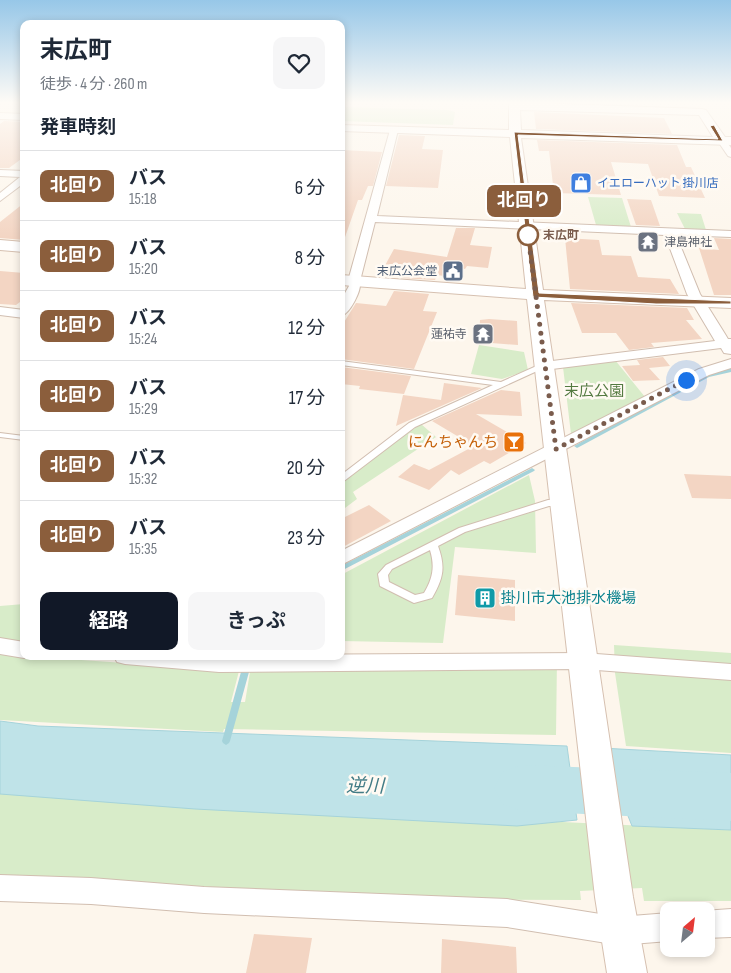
<!DOCTYPE html>
<html lang="ja">
<meta charset="utf-8">
<style>
body{margin:0;font-family:"Sofia Sans Condensed","Noto Sans JP",sans-serif;background:#f6f6f7;color:#1f2937;height:100vh;display:flex;flex-direction:column;font-size:19px;white-space:nowrap}
*{box-sizing:border-box;margin:0}
p{font-size:16px;color:#747a83}
.icon{flex:none;width:28px;height:28px;fill:none;stroke:currentColor;stroke-width:2;stroke-linecap:round;stroke-linejoin:round}
.map{position:relative;flex:1;overflow:hidden}
.details{position:absolute;left:20px;top:20px;width:325px;height:640px;display:flex;flex-direction:column;background:#fff;border-radius:10px;box-shadow:0 2px 8px #0003}
.details>*{flex:none}
.badge{padding:0 10px;border-radius:8px;font-size:18px;line-height:32px}
.needle{width:32px;rotate:28deg}
.tools{position:absolute;left:660px;top:902px;display:grid;gap:10px}
.tools a{display:grid;place-items:center;width:55px;height:55px;border-radius:10px;background:#fff;box-shadow:0 2px 8px #0003;font-size:25px}
.you{position:absolute;width:25px;height:25px;margin:-12px;border:4px solid #fff;border-radius:50%;background:#1a73e8;box-shadow:0 0 0 8px #1a73e833}
.map>.badge{position:absolute;translate:-50% -50%;box-shadow:0 0 0 2px #fff}
h2{padding:0 20px;font-size:19px;line-height:45px}
.round{display:grid;place-items:center;flex:none;width:52px;height:52px;border-radius:10px;background:#f6f6f7}
.summary{display:flex;align-items:center;justify-content:space-between;height:85px;padding:0 20px}
h1{font-size:24px;font-weight:700;line-height:38px}
.action{display:flex;gap:10px;margin-top:auto;padding:10px 20px}
.action a{flex:1;height:58px;border-radius:10px;background:#111827;color:#fff;font-size:20px;font-weight:700;line-height:58px;text-align:center}
.action a+a{background:#f6f6f7;color:#1f2937}
ul{padding:0;list-style:none}
li{display:flex;align-items:center;gap:15px;height:70px;padding:0 20px;border-top:1px solid #e0e1e3}
li div{flex:1}
li b{display:block;font-size:19px}
li em{font-style:normal}
li .badge{min-width:55px;font-weight:700;text-align:center}
.map>svg:first-child{display:block}
.green{fill:#d8ecc9}
.water{fill:#bfe3e8;stroke:#a5d3da}
.lines{fill:none;stroke-linecap:round;stroke-linejoin:round}
.stream{fill:#a5d3da;fill-rule:evenodd}
.river{fill:#bfe3e8;fill-rule:evenodd}
.building{fill:#f3d5c3}
.lane-casing{stroke:#d1beb0;stroke-width:2}
.street-casing{stroke:#d1beb0;stroke-width:2}
.secondary-casing{stroke:#d6c0b0;stroke-width:2}
.lane{fill:#fff;fill-rule:evenodd}
.street{fill:#fff;fill-rule:evenodd}
.secondary{fill:#fff;fill-rule:evenodd}
.line{fill:#8b5e3c;stroke:#fff}
.walk{stroke:#7a5c4d;stroke-width:5;stroke-dasharray:0 9}
.stop-dot{fill:#fff;stroke:#8b5e3c;stroke-width:2.5}
.labels{text-anchor:middle;stroke-width:5;stroke-linejoin:round;paint-order:stroke}
.far-shop-label{font-size:12px;fill:#366cbe;stroke:#fffaf3;text-anchor:start}
.far-stop-label{font-size:12px;font-weight:bold;fill:#7a5c4d;stroke:#fffaf3;text-anchor:start}
.far-worship-label{font-size:12px;fill:#5b616d;stroke:#fffaf3;text-anchor:start}
.far-service-label{font-size:12px;fill:#4e5e75;stroke:#fffaf3;text-anchor:end}
.park-label{font-size:15px;fill:#537a41;stroke:#fffaf3}
.food-label{font-size:15px;fill:#c56008;stroke:#fffaf3;text-anchor:end}
.culture-label{font-size:15px;fill:#0d838f;stroke:#fffaf3;text-anchor:start}
.near-water-label{font-size:19px;font-style:italic;fill:#437c86;stroke:#fffaf3}
</style>
<div class="map">
<svg width="731" height="973" viewBox="0 0 731 973">
<rect width="100%" height="100%" fill="#fdf6ec"/>
<!-- green -->
<path class="green" d="M341 107 448 110 455 112 453 125 341 121Z
M588 197 622 198 631 227 596 225Z
M677 213 701 214 706 230 685 229Z
M479 345 524 352 528 370 502 379 471 374Z
M615 360 645 397 571 434 563 367Z
M421 424 436 437 353 492 357 499 341 511V478Z
M529 475 535 501 536 553 455 547 443 643 341 641V575Z
M24 604V644L0 641V606Z
M614 645 731 653V753L626 746 615 673Z
M0 650 24 656 239 671 231 702H245L250 672 557 659 556 735 224 729 223 732 0 720Z
M0 793 465 823 562 822 731 830V901H644L642 888 580 891 581 900 169 898 0 888Z"/>
<!-- water -->
<path class="water" d="M0 721 38 726 567 746 577 820 517 826 195 809 0 794Z
M601 748 731 755V830L632 826Z"/>
<g class="lines">
<!-- stream -->
<path class="stream" d="M731 368V372L709 377 579 447 577 448 574 446 705 375Z
M532 468 535 470 534 471 341 571V566Z
M245 669 248 670 249 672 230 741 229 743 226 745 223 743 222 741 241 672 242 670Z"/>
<!-- river -->
<path class="river" d="M521 765 731 773V821L521 811 502 804 494 788 502 772Z"/>
</g>
<!-- building -->
<path class="building" d="M534 112 664 118 672 134 536 129Z
M4 121 24 122V157L9 168H0V124Z
M399 135 425 136 422 149 443 150 438 188 386 186Z
M537 140 677 145 686 167H691L705 198 659 196 648 164 611 162 621 195 554 193 549 151H539Z
M341 150 382 152 373 186H368L362 200H358L344 240 341 239Z
M627 199 651 200 660 226 636 225Z
M24 203V240L0 238V222Z
M456 228H475L470 245 492 247 488 268 467 266 465 269 456 267 452 277 437 275 435 280 400 278 403 273 382 271 394 249 447 257Z
M565 238 599 240 602 255 631 256 638 277 670 279 679 294 570 289Z
M714 238 731 239V295H714L699 248 719 250Z
M0 271 24 273V299L16 305 0 304Z
M394 291 429 294 423 311 437 312 414 369 341 359V327L356 303 386 306Z
M571 303 687 308 694 320H686L702 339 651 343 654 347 629 350 616 333H582Z
M489 319 517 321 518 345 479 342 480 320Z
M663 357 670 366 649 368 660 380 633 381 622 366 640 365 637 360Z
M341 367 411 376 404 394 359 389 360 386 341 384Z
M444 383 482 388 396 426 403 395 441 400Z
M501 390 520 392 522 416 476 414 526 443 490 464 484 461 459 475 451 470 429 490 398 477 414 464 429 470 474 446 432 421Z
M684 474 731 476V499L692 498Z
M369 505 391 521 341 548V519Z
M458 575 515 580V621L455 615Z
M254 934 312 938 306 973H246Z
M442 939 516 947 517 973H441Z"/>
<g class="lines">
<!-- lane casing -->
<g class="lane-casing">
<path id="lane" d="M341 361 501 382 541 364H547L548 366 415 427 344 481 341 482V475L409 423 493 385 341 365Z
M0 433 24 436V440L0 437Z
M548 500H560L564 503 560 506H549L465 532 438 546C446 568 443 579 432 598L414 603 380 586 378 574 386 565 459 528ZM430 550C435 566 433 578 424 593L415 595 389 582 388 575 392 569Z"/>
</g>
<!-- street casing -->
<g class="street-casing">
<path id="street" d="M394 127 398 130 377 216 731 231V237L676 235 700 294 725 334 728 339H731V354L724 353 721 348 544 370 537 366 544 362 715 341 687 294 665 235 375 222 360 281C362 290 350 314 341 316V300L349 286 348 281 390 130Z
M718 138H724L731 148V157L728 156 717 140Z
M0 170 24 171V183L0 201V193L20 177 0 176Z
M0 307 24 310V318L0 315Z
M731 359V368L709 375 341 565V551L699 369Z
M0 638 24 642V656H30L24 658 0 654Z
M583 653 731 664V680L583 669 219 672 125 664 117 662 114 656Z
M0 875 91 878 204 887 507 899 619 917 669 913V941L619 945 507 927 204 913 91 904 0 901Z
M731 909V937L706 938V911H703Z"/>
</g>
<!-- secondary casing -->
<g class="secondary-casing">
<path id="secondary" d="M509 102 702 109 706 110 725 137H731V145L521 138 543 290 731 298V308L544 300 633 897 647 973H607L595 897 527 299 341 285V275L526 289 510 137 341 131V125L509 130ZM520 110 699 115 713 137 521 130Z
M0 113 24 114V120L0 119Z
M0 240 24 242V252L0 250Z"/>
</g>
<!-- lane -->
<use href="#lane" class="lane"/>
<!-- street -->
<use href="#street" class="street"/>
<!-- secondary -->
<use href="#secondary" class="secondary"/>
</g>
<!-- sky -->
<linearGradient id="sky" x2="0" y2="1"><stop stop-color="#97c7e8"/><stop offset="0.43" stop-color="#fefbf6"/><stop offset="1" stop-color="#fefbf6" stop-opacity="0"/></linearGradient>
<rect width="731" height="238" fill="url(#sky)"/>
<!-- line -->
<path class="line" d="M714 125 723 141 518 135 539 293 731 301V304H656L533 297 514 132 718 139 710 126Z"/>
<g class="lines">
<!-- walk -->
<path class="walk" d="M528 235 556 449 686 380"/>
</g>
<!-- icons -->
<defs>
<g id="shop-square" transform="scale(1.125)"><rect x="-9" y="-9" width="18" height="18" rx="4" fill="#3f7fe0" stroke="#fffaf3"/><path d="M-5-2.5h2.3a2.7 3.5 0 0 1 5.4 0H5L5.5 6h-11ZM-1.5-2.5h3a1.5 2.3 0 0 0-3 0Z" fill="#fff"/></g>
<g id="temple-square" transform="scale(1.125)"><rect x="-9" y="-9" width="18" height="18" rx="4" fill="#6b7280" stroke="#fffaf3"/><path d="M0-6L5-2H3V0L6.5 2.5H4V6H1.5V3h-3V6H-4V2.5H-6.5L-3 0V-2H-5Z" fill="#fff"/></g>
<g id="civic-square" transform="scale(1.125)"><rect x="-9" y="-9" width="18" height="18" rx="4" fill="#5c6f8a" stroke="#fffaf3"/><path d="M-.6-6.5H3V-4.5H.6V-3L4-1V1h2V6H-6V1h2V-1L-.6-3ZM-1.2 2.5V6h2.4V2.5Z" fill="#fff"/></g>
<g id="bar-square" transform="scale(1.125)"><rect x="-9" y="-9" width="18" height="18" rx="4" fill="#e8710a" stroke="#fffaf3"/><path d="M-6-5H6L.8 .8V4.5H3.5V6h-7V4.5H-.8V.8Z" fill="#fff"/></g>
<g id="building-square" transform="scale(1.125)"><rect x="-9" y="-9" width="18" height="18" rx="4" fill="#0f9aa8" stroke="#fffaf3"/><path d="M-4-6H4V6H1V3H-1V6H-4ZM-2.5-4.3h1.7v1.8h-1.7ZM.8-4.3h1.7v1.8H.8ZM-2.5-1h1.7V.8h-1.7ZM.8-1h1.7V.8H.8Z" fill="#fff"/></g>
</defs>
<g fill-rule="evenodd">
<use href="#shop-square" x="581" y="183"/>
<use href="#temple-square" x="648" y="242"/>
<use href="#civic-square" x="453" y="271"/>
<use href="#temple-square" x="483" y="334"/>
<use href="#bar-square" x="514" y="442"/>
<use href="#building-square" x="485" y="598"/>
</g>
<!-- markers -->
<circle class="stop-dot" cx="528" cy="235" r="10"/>
<g class="labels">
<!-- far-shop labels -->
<g class="far-shop-label">
<text x="597" y="187">イエローハット 掛川店</text>
</g>
<!-- far-stop labels -->
<g class="far-stop-label">
<text x="543" y="239">末広町</text>
</g>
<!-- far-worship labels -->
<g class="far-worship-label">
<text x="664" y="246">津島神社</text>
<text x="467" y="338" text-anchor="end">蓮祐寺</text>
</g>
<!-- far-service labels -->
<g class="far-service-label">
<text x="437" y="275">末広公会堂</text>
</g>
<!-- park labels -->
<g class="park-label">
<text x="594" y="396">末広公園</text>
</g>
<!-- food labels -->
<g class="food-label">
<text x="498" y="447">にんちゃんち</text>
</g>
<!-- culture labels -->
<g class="culture-label">
<text x="501" y="603">掛川市大池排水機場</text>
</g>
<!-- near-water labels -->
<g class="near-water-label">
<text transform="translate(365 785) rotate(1)" y="7">逆川</text>
</g>
</g>
</svg>
<div class="tools">
<a><svg class="needle" viewBox="-14 -14 28 28"><path d="M0-13l5 13h-10z" fill="#e53935"/><path d="M0 13l5-13h-10z" fill="#747a83"/></svg></a>
</div>
<div class="you" style="left:686px;top:380px"></div>
<b class="badge" style="left:524px;top:201px;background:#8b5e3c;color:#fff">北回り</b>
<section class="details">
<div class="summary"><div><h1>末広町</h1><p>徒歩 · 4 分 · 260 m</p></div><a class="round"><svg class="icon" aria-label="heart" viewBox="0 0 24 24"><path d="M12 20l-8-8c-3-5 5-10 8-4 3-6 11-1 8 4z"/></svg></a></div>
<h2>発車時刻</h2>
<ul>
<li><span class="badge" style="background:#8b5e3c;color:#fff">北回り</span><div><b>バス</b><p>15:18</p></div><em>6 分</em></li>
<li><span class="badge" style="background:#8b5e3c;color:#fff">北回り</span><div><b>バス</b><p>15:20</p></div><em>8 分</em></li>
<li><span class="badge" style="background:#8b5e3c;color:#fff">北回り</span><div><b>バス</b><p>15:24</p></div><em>12 分</em></li>
<li><span class="badge" style="background:#8b5e3c;color:#fff">北回り</span><div><b>バス</b><p>15:29</p></div><em>17 分</em></li>
<li><span class="badge" style="background:#8b5e3c;color:#fff">北回り</span><div><b>バス</b><p>15:32</p></div><em>20 分</em></li>
<li><span class="badge" style="background:#8b5e3c;color:#fff">北回り</span><div><b>バス</b><p>15:35</p></div><em>23 分</em></li>
</ul>
<div class="action"><a>経路</a><a>きっぷ</a></div>
</section>
</div>
